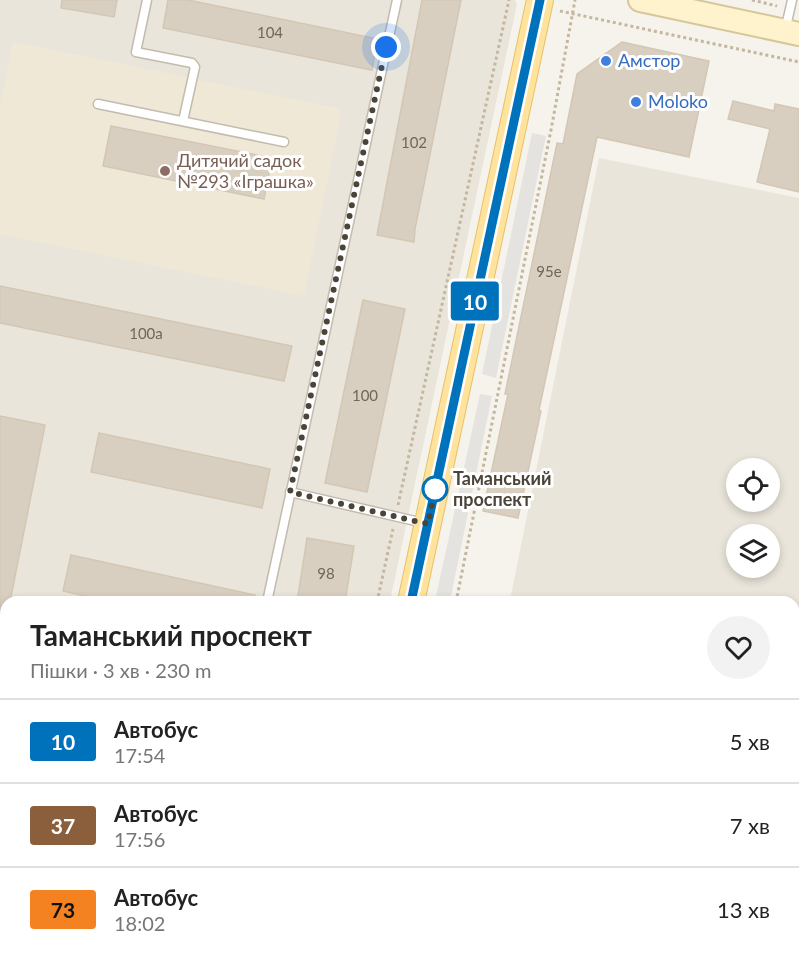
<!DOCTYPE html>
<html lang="uk">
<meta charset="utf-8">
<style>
body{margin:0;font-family:Lato,sans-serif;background:#f2f2f2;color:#222;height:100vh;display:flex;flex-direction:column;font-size:22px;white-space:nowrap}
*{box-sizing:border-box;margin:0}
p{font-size:20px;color:#767676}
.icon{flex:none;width:33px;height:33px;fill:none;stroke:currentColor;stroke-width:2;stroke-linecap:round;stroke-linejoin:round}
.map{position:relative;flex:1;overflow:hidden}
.sheet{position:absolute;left:0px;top:596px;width:800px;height:368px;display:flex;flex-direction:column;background:#fff;border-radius:18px 18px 0 0;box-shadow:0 3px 9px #0003}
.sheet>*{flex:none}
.badge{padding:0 12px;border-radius:4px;font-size:21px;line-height:39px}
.fabs{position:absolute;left:726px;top:458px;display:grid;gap:12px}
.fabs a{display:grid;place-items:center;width:54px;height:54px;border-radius:50%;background:#fff;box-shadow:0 3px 9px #0003;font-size:30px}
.you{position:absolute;width:30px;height:30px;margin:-15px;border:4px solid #fff;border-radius:50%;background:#1a73e8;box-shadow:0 0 0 9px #1a73e833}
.map>.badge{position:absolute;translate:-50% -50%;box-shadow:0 0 0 3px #fff}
.round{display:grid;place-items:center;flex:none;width:63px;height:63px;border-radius:32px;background:#f2f2f2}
.summary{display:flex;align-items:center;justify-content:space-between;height:102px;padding:0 30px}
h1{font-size:28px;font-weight:700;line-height:45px}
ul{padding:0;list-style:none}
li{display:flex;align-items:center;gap:18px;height:84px;padding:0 30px;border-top:2px solid #e0e0e0}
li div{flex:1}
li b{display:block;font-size:22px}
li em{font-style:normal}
li .badge{min-width:66px;font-weight:700;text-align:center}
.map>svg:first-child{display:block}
.residential{fill:#eae5da;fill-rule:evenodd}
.education{fill:#efe8d6}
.parking{fill:#e5e3e0}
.building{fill:#d8cfc1;stroke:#d3c7b4;stroke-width:1.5}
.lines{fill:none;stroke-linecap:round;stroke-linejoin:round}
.lane-casing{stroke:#c2bbae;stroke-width:11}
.secondary-casing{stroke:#d6c79b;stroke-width:26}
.primary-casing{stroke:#e6c16a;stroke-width:28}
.path{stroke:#c4b79f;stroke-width:3;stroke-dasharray:3 3;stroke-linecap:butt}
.lane{stroke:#fff;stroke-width:8}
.secondary{stroke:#fff3cd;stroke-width:22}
.primary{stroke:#ffe39c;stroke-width:26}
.line-casing{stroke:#fff;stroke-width:14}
.line{stroke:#0072bc;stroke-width:9}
.walk{stroke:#4b4439;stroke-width:6;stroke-dasharray:0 10.8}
.shop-dot{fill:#3f7fe0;stroke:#fff;stroke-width:2}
.education-dot{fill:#8d6e63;stroke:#fff;stroke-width:2}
.stop-dot{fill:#fff;stroke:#0072bc;stroke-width:3}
.labels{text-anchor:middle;stroke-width:6;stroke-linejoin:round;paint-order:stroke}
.number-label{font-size:15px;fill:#6e675b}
.shop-label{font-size:18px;fill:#366cbe;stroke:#fff;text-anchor:start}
.education-label{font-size:18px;fill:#785e54;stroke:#fff;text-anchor:start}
.stop-label{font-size:18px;font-weight:bold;fill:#4b4439;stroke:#fff;text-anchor:start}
</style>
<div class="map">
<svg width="799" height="962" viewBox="0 0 799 962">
<rect width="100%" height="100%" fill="#f6f3ec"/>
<!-- residential -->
<path class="residential" d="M0 0H515L517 4 390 601 6 602V957H314L313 962H0Z
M599 158 799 198V747L794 775V602H516L510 600ZM736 468H770V501H736ZM736 534H770V567H736Z"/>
<!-- education -->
<path class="education" d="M13 42 342 109 304 296 0 234V108Z"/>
<!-- parking -->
<path class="parking" d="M532 133 546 136 496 378 482 374Z
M480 394 492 396 450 601H435Z"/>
<!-- building -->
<path class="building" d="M62 0H117L114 17 61 8Z
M168 0H188L378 39 372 70 163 28Z
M422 0H461L415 229 414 242 377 235Z
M622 42 709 61 689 157 597 137 539 410 541 411 518 518 483 511 508 394H505L557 143 563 144 577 74Z
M733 101 774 111 775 104 799 109V192L757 182 770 129 728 119Z
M111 126 272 158 264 199 103 166Z
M0 286 292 346 284 381 0 323Z
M363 300 405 309 367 492 325 483Z
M0 416 45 425 10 602H6V616L0 615Z
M99 433 270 469 262 508 91 472Z
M307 538 354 546 345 602H297Z
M71 555 255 595 254 602H110L63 591Z"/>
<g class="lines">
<!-- lane casing -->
<g class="lane-casing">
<path id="lane" d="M147 0 136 52 192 63 195 67 183 121
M785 31 792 0
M98 104 284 142
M290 492 424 523
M267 602 397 0
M409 957 431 962
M384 962 385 957"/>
</g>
<!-- secondary casing -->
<g class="secondary-casing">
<path id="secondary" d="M640 0 799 34"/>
</g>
<!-- primary casing -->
<g class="primary-casing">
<path id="primary" d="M411 602 540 0
M334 962 335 957"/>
</g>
<!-- path -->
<path class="path" d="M752 0 777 6
M560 11 799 62
M398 505 509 0
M377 602 393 529
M456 602 551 130 575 0
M747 957 771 962
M298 962 299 957
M666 962 668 957"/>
<!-- lane -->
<use href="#lane" class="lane"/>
<!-- secondary -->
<use href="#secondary" class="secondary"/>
<!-- primary -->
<use href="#primary" class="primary"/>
</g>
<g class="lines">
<!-- line casing -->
<g class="line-casing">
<path id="line" d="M411 602 540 0"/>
</g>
<!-- line -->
<use href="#line" class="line"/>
<!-- walk -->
<path class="walk" d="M386 47 290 492 428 524 435 489"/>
</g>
<!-- markers -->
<g class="shop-dot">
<circle cx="606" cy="61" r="6"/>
<circle cx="636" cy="102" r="6"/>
</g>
<circle class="education-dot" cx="165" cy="171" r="6"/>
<circle class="stop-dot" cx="435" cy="489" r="12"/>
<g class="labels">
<!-- number labels -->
<g class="number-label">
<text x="270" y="38">104</text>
<text x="414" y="148">102</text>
<text x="549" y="277">95е</text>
<text x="146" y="339">100а</text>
<text x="365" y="401">100</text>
<text x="326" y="579">98</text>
</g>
<!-- shop labels -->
<g class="shop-label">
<text x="618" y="67">Амстор</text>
<text x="648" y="108">Moloko</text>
</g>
<!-- education labels -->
<g class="education-label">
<text x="177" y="167">Дитячий садок<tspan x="177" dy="21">№293 «Іграшка»</tspan></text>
</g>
<!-- stop labels -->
<g class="stop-label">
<text x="453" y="485">Таманський<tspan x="453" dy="21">проспект</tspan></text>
</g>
</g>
</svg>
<div class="fabs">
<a><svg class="icon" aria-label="locate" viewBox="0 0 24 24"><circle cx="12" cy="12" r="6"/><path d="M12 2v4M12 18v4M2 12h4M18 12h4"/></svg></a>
<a><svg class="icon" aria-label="layers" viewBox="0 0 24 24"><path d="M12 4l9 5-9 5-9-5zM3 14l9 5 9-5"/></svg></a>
</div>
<div class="you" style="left:386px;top:47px"></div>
<b class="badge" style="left:475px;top:301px;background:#0072bc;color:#fff">10</b>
<section class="sheet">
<div class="summary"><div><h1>Таманський проспект</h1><p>Пішки · 3 хв · 230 m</p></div><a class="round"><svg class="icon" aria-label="heart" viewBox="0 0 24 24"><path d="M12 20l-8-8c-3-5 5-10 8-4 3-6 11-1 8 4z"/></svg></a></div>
<ul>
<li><span class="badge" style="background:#0072bc;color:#fff">10</span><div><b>Автобус</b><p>17:54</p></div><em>5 хв</em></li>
<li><span class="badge" style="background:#8b5e3c;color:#fff">37</span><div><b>Автобус</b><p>17:56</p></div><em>7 хв</em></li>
<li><span class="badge" style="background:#f58220;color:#111">73</span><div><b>Автобус</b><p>18:02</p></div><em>13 хв</em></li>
</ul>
</section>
</div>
